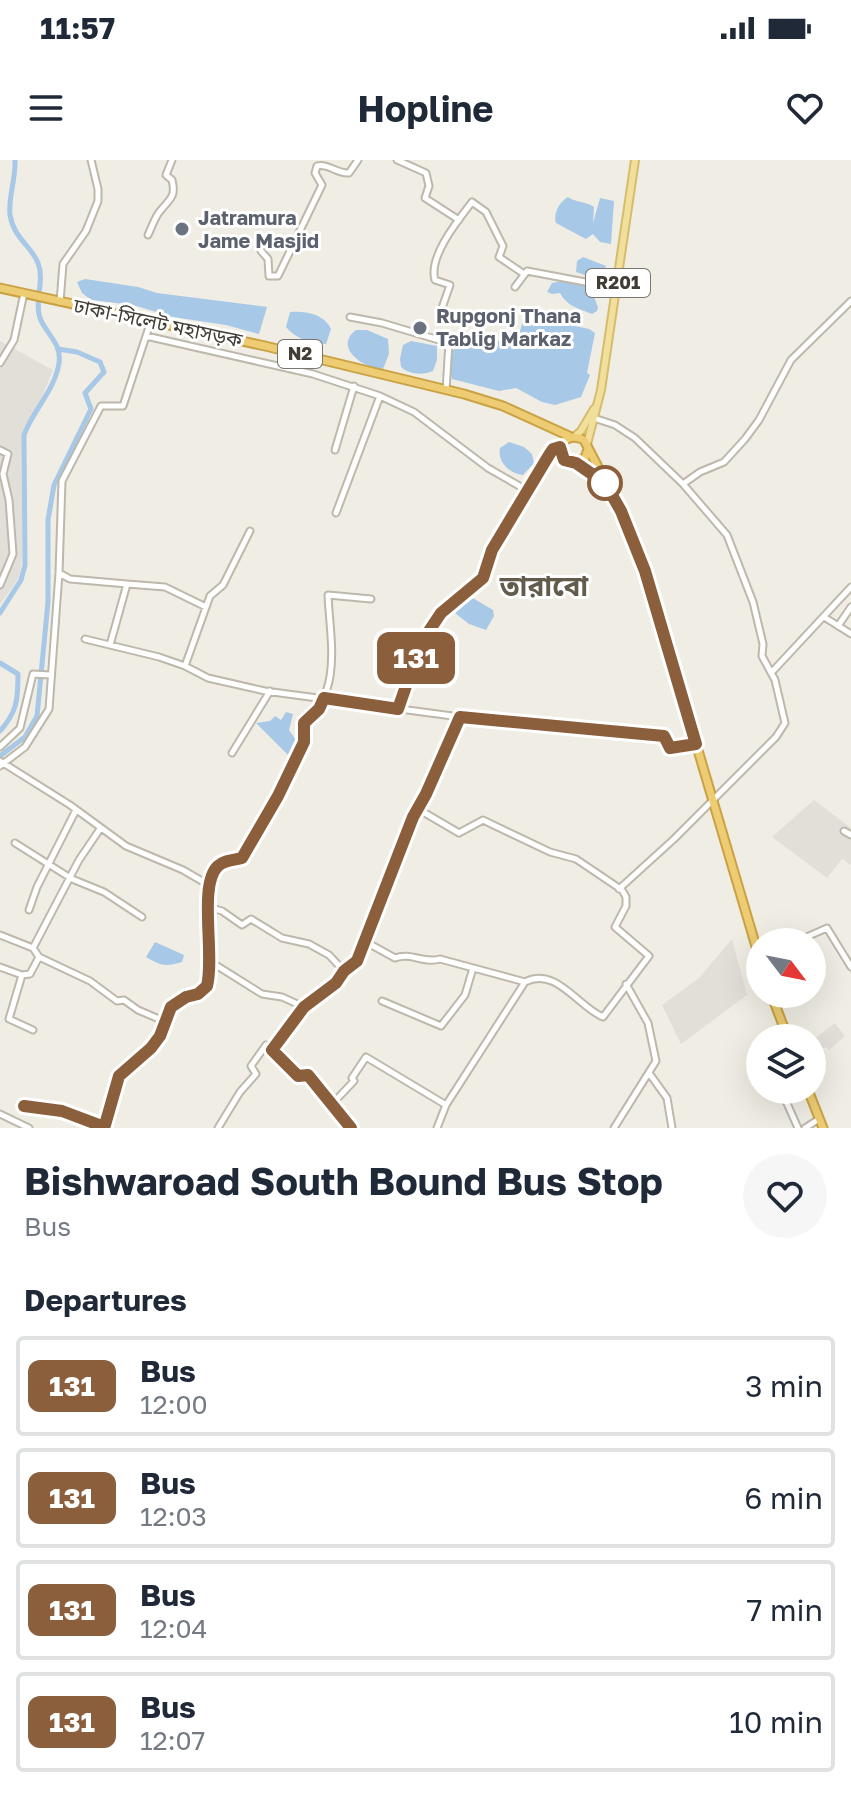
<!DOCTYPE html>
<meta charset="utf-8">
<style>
body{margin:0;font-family:"Golos Text","Noto Sans Bengali",sans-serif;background:#f6f6f7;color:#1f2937;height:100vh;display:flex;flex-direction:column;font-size:30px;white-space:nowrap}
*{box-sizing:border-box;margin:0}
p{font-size:26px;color:#747a83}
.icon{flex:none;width:44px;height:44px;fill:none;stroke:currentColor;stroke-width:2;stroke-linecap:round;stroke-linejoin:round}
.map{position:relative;height:968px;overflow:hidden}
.sheet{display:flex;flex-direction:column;background:#fff;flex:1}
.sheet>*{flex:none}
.badge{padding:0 16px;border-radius:12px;font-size:28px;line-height:52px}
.needle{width:52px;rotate:122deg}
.buttons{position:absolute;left:746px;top:768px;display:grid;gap:16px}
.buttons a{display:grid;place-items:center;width:80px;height:80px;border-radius:50%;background:#fff;box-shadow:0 8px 32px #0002;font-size:40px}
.map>.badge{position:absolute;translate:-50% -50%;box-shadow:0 0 0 4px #fff}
h2{padding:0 24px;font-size:30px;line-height:72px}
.round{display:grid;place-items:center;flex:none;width:84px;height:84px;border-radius:42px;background:#f6f6f7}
.headline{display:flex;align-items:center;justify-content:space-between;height:136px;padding:0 24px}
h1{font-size:38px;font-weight:700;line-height:60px}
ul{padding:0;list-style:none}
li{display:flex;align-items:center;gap:24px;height:100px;margin:0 16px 12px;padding:0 8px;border:4px solid #e0e1e3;border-radius:8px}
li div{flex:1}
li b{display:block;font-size:30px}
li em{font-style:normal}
li .badge{min-width:88px;font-weight:700;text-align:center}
.status{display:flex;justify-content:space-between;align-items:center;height:56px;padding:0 40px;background:#fff;direction:ltr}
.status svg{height:22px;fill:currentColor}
header{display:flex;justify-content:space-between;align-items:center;height:104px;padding:0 24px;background:#fff;font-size:36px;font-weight:700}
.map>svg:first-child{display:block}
.industrial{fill:#e2dfd9}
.water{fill:#a7c8e7}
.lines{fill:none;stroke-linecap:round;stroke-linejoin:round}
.canal{stroke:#a7c8e7;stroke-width:5}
.minor-casing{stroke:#bdb8ab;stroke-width:9}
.major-casing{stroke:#d5bd6e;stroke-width:10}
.highway-casing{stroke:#caa244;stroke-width:11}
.minor{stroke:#fff;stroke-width:5}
.major{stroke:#f2df9b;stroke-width:6}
.highway{stroke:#edcc73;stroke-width:7}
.line-casing{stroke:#fff;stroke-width:18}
.line{stroke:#8b5e3c;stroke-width:12}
.worship-dot{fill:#6b7280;stroke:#fff;stroke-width:3}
.stop-dot{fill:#fff;stroke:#8b5e3c;stroke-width:4}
.labels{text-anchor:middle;stroke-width:6;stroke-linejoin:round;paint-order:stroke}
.shield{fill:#fff;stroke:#7a7772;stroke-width:2}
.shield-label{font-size:18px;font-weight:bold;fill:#413d35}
.worship-label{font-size:20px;font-weight:bold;fill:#5b616d;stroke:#fff;text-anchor:start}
.street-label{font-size:20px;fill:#413d35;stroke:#fff}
.district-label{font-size:28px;font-weight:bold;fill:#635c4d;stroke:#fff}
</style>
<div class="status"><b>11:57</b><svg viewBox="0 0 49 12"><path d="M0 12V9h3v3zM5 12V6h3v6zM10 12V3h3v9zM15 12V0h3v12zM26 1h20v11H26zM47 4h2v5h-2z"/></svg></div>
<header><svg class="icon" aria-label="menu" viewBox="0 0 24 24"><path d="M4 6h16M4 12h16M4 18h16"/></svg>Hopline<svg class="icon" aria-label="heart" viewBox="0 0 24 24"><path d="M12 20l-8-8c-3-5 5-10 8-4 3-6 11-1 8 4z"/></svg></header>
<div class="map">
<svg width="851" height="968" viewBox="0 0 851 968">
<rect width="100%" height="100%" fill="#f0ede4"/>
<!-- industrial -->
<path class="industrial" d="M0 181 53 210 42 237 22 273V400L19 417 0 445Z
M814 640 851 668V705L842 699 827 718 772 677Z
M732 779 747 835 681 884 662 845 699 818Z
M835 863 845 876 829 890 826 887 814 893 812 881Z"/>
<!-- water -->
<path class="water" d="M568 37C577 43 585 41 594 47L593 63 600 38 614 41 611 84 600 82 593 74 586 79 556 63C553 54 559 42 568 37Z
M583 97 606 106 600 120 576 112 577 101Z
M85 119 138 127 157 133 267 147 259 174 226 165 173 157 133 145 91 140 82 133 77 122Z
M567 120 590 127 598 147 597 151 592 154C578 148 568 147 560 133L552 134 547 132 552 123Z
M290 152C306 151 324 154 331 169L326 184C311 183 297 180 286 167Z
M529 156 589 169 595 173 587 213 590 215 581 237 555 245 542 242 516 228 499 231 452 219C448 202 451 190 462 176L507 182 518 178 524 157Z
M356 170H367L388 179 389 194 383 209C363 209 333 187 356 170Z
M411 181 437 186V200L433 211C423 215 410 215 401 207L400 199 403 185Z
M509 282 524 287 532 294 534 303 523 315C510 314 497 302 500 288Z
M471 437 493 450 494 456 486 470 469 464 455 453 458 442Z
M286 552 293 554 289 570 298 583 290 597 256 563 270 561 275 556 281 560Z
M155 782 184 795 182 802C164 807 162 806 146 797Z"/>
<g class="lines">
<!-- canal -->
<path class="canal" d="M0 453 21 420 25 405 24 275C33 250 55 230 59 203 62 183 46 174 40 158 34 141 45 120 38 103 31 85 14 79 10 55 8 37 16 19 15 0
M0 503 18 514C18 540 17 552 0 571
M0 596 25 577 37 556 48 442V360L54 325 91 249 85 233 104 212 100 202 77 192 58 189"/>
<!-- minor casing -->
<g class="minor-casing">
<path id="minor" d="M397 0 426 13 429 26 425 38 459 60
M148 75C152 67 155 56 161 50 171 38 176 36 172 20L166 15 172 0
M261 91 268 99 269 116H278L322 25 315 13 317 6C328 3 337 14 349 13L358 0
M515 127 527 111 617 128
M60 142 63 104 86 71 98 41V29L91 0
M442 148 450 125 435 120C428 97 458 60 472 42L486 52 503 86 499 97 524 114
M350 157 382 163 449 183 446 230
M146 176 313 214 380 236 414 252 488 308 528 331
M0 203 14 180 24 133
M591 257 615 265 635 278 683 324 727 375 753 442 763 484 762 496 775 520 785 563 776 577 674 679 619 729
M0 290 8 294 3 314 9 340 13 394 0 425
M335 290 354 226
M683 324 700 312 724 302 745 279 759 260 791 200 851 141
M336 353 380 236
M59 413 70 419 127 424
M824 457 851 474
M838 466 851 447
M85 479 159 497 185 506 208 518 265 531 460 557 664 576 670 588 696 584
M110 485 127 424 165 427 206 447
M185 506 210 436 223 425 250 371
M771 513 851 427
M398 549 421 483 441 453 483 418 492 390 549 295 553 289 560 287
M0 587 20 568 33 514 50 515
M232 593 270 531
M0 601 70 645 126 686 183 710 207 724
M0 606 25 587 49 549 59 413 62 321 101 246H123L151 161
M418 649 459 673 483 660 550 692 576 699 622 730 626 737V746L615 767 649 796 603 857C578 847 556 806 525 822L446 945 437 968
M844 671 851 675
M15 683 72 719 104 732 142 757
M208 747 222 751 242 765 251 759 282 778 309 784 329 795 344 811 336 823 304 847
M29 750 37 727 76 650
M0 775 33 788 39 797 90 821 117 841 124 840 138 850 166 862
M366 782 367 771 413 657 426 634 460 557
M795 782 827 768 851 807
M33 788 79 700 100 669
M211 802 262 834 282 837 304 847 272 890 298 916 308 915 333 943 354 921 352 918 366 897 446 945
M0 807 22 815
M344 811 357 801 366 782 395 798C411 792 424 804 440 799L525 822
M382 841 441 866 465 835 473 808
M33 870 9 859 22 815 30 814 39 797
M649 913 667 938 672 968
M781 930 798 968
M333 943 331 945 351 968
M24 946 62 951 101 966
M0 954 29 968
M99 968 105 965 119 916 151 888 160 876 171 847 207 826C215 795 198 724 218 706 224 700 234 700 242 698L304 582V563C343 531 330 480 328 435L371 439
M218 968 240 932 256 914 251 906 266 885 272 890
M614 968 656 901 648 863 626 824
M805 968 819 959"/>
</g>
<!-- major casing -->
<g class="major-casing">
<path id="major" d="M575 276 581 271 594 249
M587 284 601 230 635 0"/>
</g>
<!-- highway casing -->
<g class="highway-casing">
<path id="highway" d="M0 128 265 186 464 234 503 246 569 276
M588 289 585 298 572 304C551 294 563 269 584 280L621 351 645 411 760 800
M576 303 603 321
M771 834 788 878
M808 930 823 968"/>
</g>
<!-- minor -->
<use href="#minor" class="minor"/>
<!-- major -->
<use href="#major" class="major"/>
<!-- highway -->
<use href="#highway" class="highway"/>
</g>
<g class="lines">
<!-- line casing -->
<g class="line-casing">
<path id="line" d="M24 946 62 951 102 966 105 965 119 916 151 888 160 876 171 847 186 837 198 834 207 826C215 795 198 724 218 706 224 700 234 700 242 698L278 636 304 582V563L319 549 324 538 398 549 421 483 441 453 483 418 492 390 549 295 553 289 560 287 564 300 576 303 605 323 621 351 645 411 696 584 670 588 664 576 460 557 426 634 413 657 357 801 344 811 336 823 304 847 272 890 298 916 308 915 351 968"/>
</g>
<!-- line -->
<use href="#line" class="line"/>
</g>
<!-- markers -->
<g class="worship-dot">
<circle cx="182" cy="69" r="8"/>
<circle cx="420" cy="168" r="8"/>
</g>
<circle class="stop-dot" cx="605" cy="323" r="16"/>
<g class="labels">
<!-- shield labels -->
<g class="shield">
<rect x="586" y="109" width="64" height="28" rx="6"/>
<rect x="278" y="180" width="44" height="28" rx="6"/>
</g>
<g class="shield-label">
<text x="618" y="129">R201</text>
<text x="300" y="200">N2</text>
</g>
<!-- worship labels -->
<g class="worship-label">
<text x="198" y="65">Jatramura<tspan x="198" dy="23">Jame Masjid</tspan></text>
<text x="436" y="163">Rupgonj Thana<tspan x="436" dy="23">Tablig Markaz</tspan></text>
</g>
<!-- street labels -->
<g class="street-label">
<text transform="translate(158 163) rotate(12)" y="7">ঢাকা-সিলেট মহাসড়ক</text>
</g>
<!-- district labels -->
<g class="district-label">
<text x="544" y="436">তারাবো</text>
</g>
</g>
</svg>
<div class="buttons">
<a><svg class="needle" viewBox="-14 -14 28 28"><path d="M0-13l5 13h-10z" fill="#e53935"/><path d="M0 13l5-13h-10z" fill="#747a83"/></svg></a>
<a><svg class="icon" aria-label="layers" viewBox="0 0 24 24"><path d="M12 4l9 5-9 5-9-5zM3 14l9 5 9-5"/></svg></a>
</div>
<b class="badge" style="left:416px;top:498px;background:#8b5e3c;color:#fff">131</b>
</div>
<section class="sheet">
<div class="headline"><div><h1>Bishwaroad South Bound Bus Stop</h1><p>Bus</p></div><a class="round"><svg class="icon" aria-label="heart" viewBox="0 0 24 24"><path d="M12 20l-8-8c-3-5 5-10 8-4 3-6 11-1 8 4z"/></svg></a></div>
<h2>Departures</h2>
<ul>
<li><span class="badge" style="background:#8b5e3c;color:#fff">131</span><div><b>Bus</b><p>12:00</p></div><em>3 min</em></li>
<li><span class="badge" style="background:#8b5e3c;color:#fff">131</span><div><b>Bus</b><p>12:03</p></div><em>6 min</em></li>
<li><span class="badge" style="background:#8b5e3c;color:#fff">131</span><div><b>Bus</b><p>12:04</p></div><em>7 min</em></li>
<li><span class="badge" style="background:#8b5e3c;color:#fff">131</span><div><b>Bus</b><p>12:07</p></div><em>10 min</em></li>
</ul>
</section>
